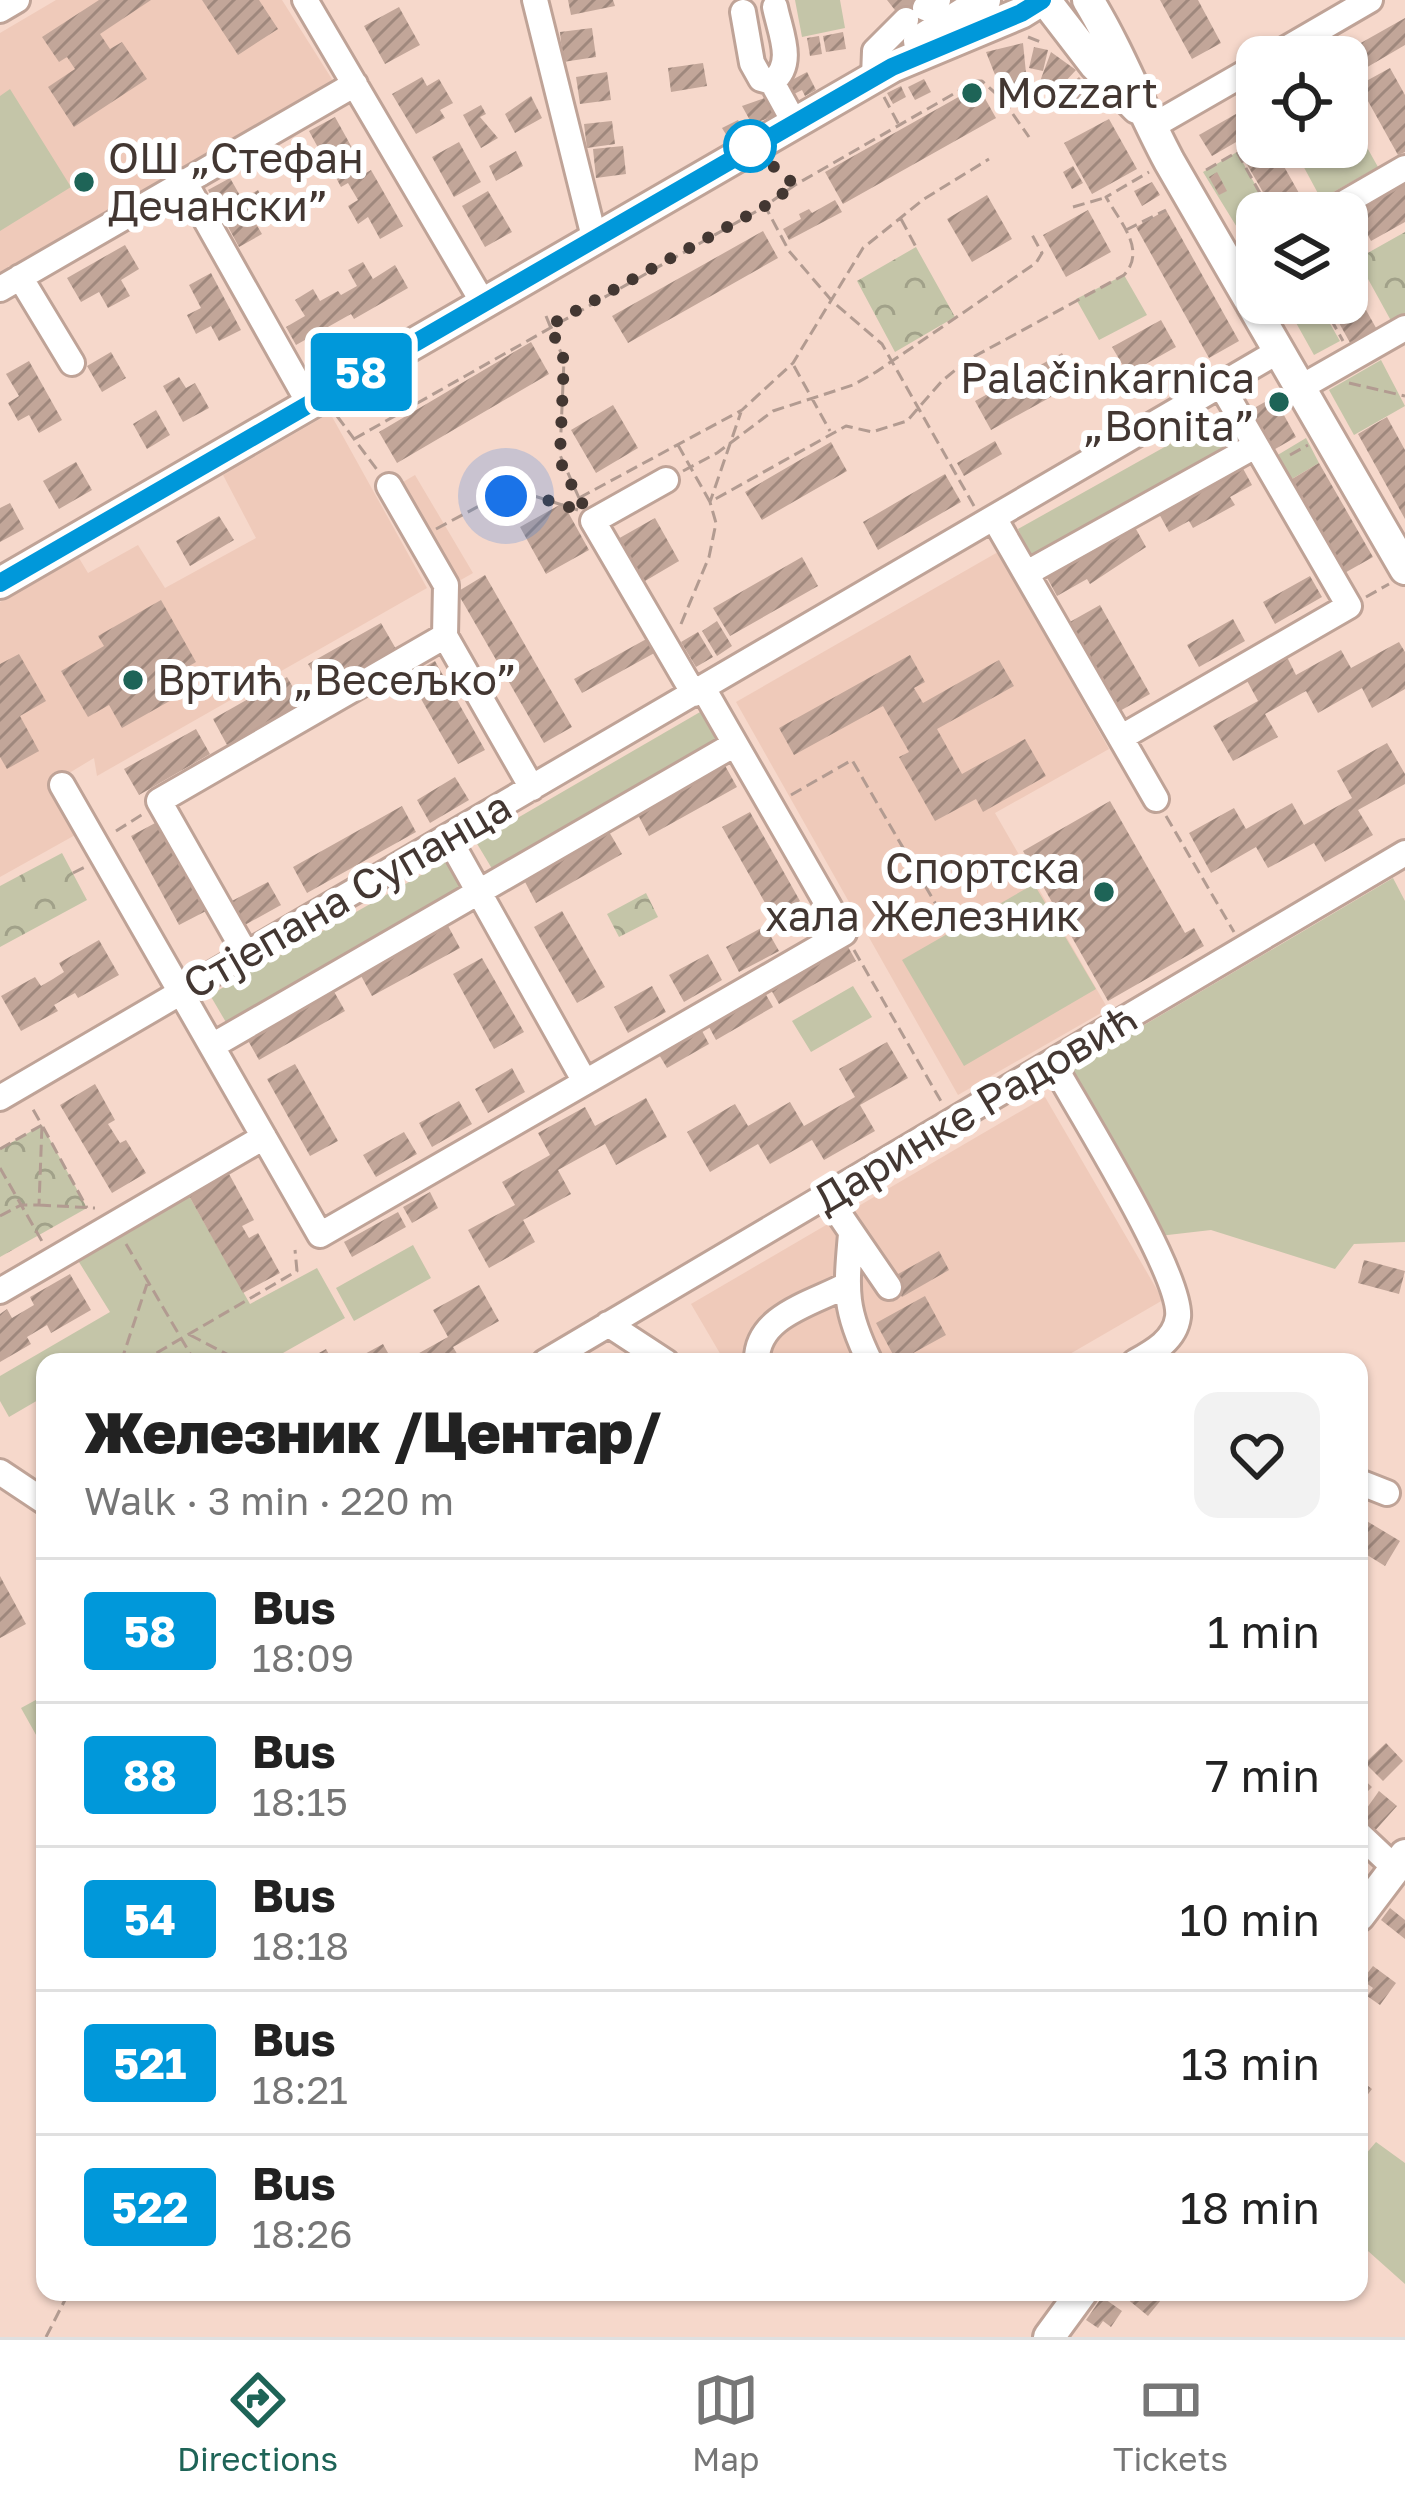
<!DOCTYPE html>
<meta charset="utf-8">
<style>
body{margin:0;font-family:"Golos Text",sans-serif;background:#f2f2f2;color:#222;height:100vh;display:flex;flex-direction:column;font-size:45px;white-space:nowrap}
*{box-sizing:border-box;margin:0}
p{font-size:39px;color:#767676}
.icon{flex:none;width:66px;height:66px;fill:none;stroke:currentColor;stroke-width:2;stroke-linecap:round;stroke-linejoin:round}
.map{position:relative;flex:1;overflow:hidden}
.details{position:absolute;left:36px;top:1353px;width:1332px;height:948px;display:flex;flex-direction:column;background:#fff;border-radius:24px;box-shadow:0 3px 9px #0004}
.details>*{flex:none}
.badge{padding:0 24px;border-radius:9px;font-size:42px;line-height:78px}
.buttons{position:absolute;left:1236px;top:36px;display:grid;gap:24px}
.buttons a{display:grid;place-items:center;width:132px;height:132px;border-radius:24px;background:#fff;box-shadow:0 3px 9px #0004;font-size:60px}
.you{position:absolute;width:60px;height:60px;margin:-30px;border:9px solid #fff;border-radius:50%;background:#1a73e8;box-shadow:0 0 0 18px #1a73e833}
.map>.badge{position:absolute;translate:-50% -50%;box-shadow:0 0 0 6px #fff}
.round{display:grid;place-items:center;flex:none;width:126px;height:126px;border-radius:24px;background:#f2f2f2}
.headline{display:flex;align-items:center;justify-content:space-between;height:204px;padding:0 48px}
h1{font-size:57px;font-weight:800;line-height:90px}
ul{padding:0;list-style:none}
li{display:flex;align-items:center;gap:36px;height:144px;padding:0 48px;border-top:3px solid #e0e0e0}
li div{flex:1}
li b{display:block;font-size:45px}
li em{font-style:normal}
li .badge{min-width:132px;font-weight:700;text-align:center}
.tab-bar{display:flex;justify-content:space-around;align-items:center;height:168px;border-top:3px solid #e0e0e0;background:#fff;font-size:33px;color:#767676}
.tab-bar a{display:grid;justify-items:center;gap:6px}
.tab-bar .selected{color:#1e6457}
.map>svg:first-child{display:block}
.built{fill:#efcaba}
.green{fill:#c4c5a8}
.forest{fill:url(#forest-crowns)}
.building{fill:url(#building-hatch)}
.lines{fill:none;stroke-linecap:round;stroke-linejoin:round}
.minor-casing{stroke:#bfa397;stroke-width:30}
.major-casing{stroke:#bfa397;stroke-width:36}
.path{stroke:#b29b91;stroke-width:3;stroke-dasharray:12 6;stroke-linecap:butt}
.minor{stroke:#fff;stroke-width:24}
.major{stroke:#fff;stroke-width:30}
.line-casing{stroke:#fff;stroke-width:27}
.line{stroke:#0098da;stroke-width:18}
.walk{stroke:#433732;stroke-width:12;stroke-dasharray:0 21.6}
.poi-dot{fill:#1e6457;stroke:#fff;stroke-width:4.5}
.stop-dot{fill:#fff;stroke:#0098da;stroke-width:6}
.labels{text-anchor:middle;stroke-width:12;stroke-linejoin:round;paint-order:stroke}
.poi-label{font-size:42px;fill:#433732;stroke:#fff;text-anchor:start}
.street-label{font-size:42px;fill:#433732;stroke:#fff}
</style>
<div class="map">
<svg width="1405" height="2337" viewBox="0 0 1405 2337">
<defs>
<pattern id="forest-crowns" width="20" height="18" patternUnits="userSpaceOnUse" patternTransform="scale(3)"><rect width="20" height="18" fill="#c4c5a8"/><path d="M2 6a3 3 0 1 1 6 0M12 15a3 3 0 1 1 6 0" fill="none" stroke="#a1a189"/></pattern>
<pattern id="building-hatch" width="6" height="6" patternUnits="userSpaceOnUse" patternTransform="scale(3)"><rect width="6" height="6" fill="#c2a699"/><path d="M-1 1l2-2M0 6l6-6M5 7l2-2" fill="none" stroke="#9f887d"/></pattern>
</defs>
<rect width="100%" height="100%" fill="#f6d8cb"/>
<!-- built -->
<path class="built" d="M56 0H282L335 84 0 281V33Z
M330 413 427 588 97 776 94 758 51 784 77 834 0 877V602L79 558 88 573 138 545 165 588 256 538 223 475Z
M415 475 473 573 459 581 403 482Z
M998 552 1109 749 995 813 1108 1009 958 1095 736 702Z
M1045 1097 1163 1300 1056 1362H725L691 1304Z"/>
<!-- green -->
<path class="green" d="M795 0H840L845 28 802 37Z
M10 89 71 187 0 231V96Z
M1347 112 1378 167 1321 199 1293 147H1347Z
M1237 152 1271 213H1257L1254 255 1203 172Z
M1124 275 1147 315 1099 340 1076 299Z
M1285 303H1318L1340 341 1314 355Z
M1381 360 1405 406 1354 435 1329 390Z
M1220 416 1243 453 1036 568 1018 529Z
M1306 438 1319 463 1285 483 1271 459Z
M707 708 725 739 494 872 476 842Z
M451 858 468 887 227 1024 210 995Z
M1393 878 1405 901V1242L1354 1244 1335 1269 1211 1230 1159 1236 1068 1070Z
M1034 884 1096 989 964 1066 902 960Z
M853 986 872 1017 811 1052 792 1021Z
M188 1194 250 1304 317 1268 345 1318 267 1362H45V1396L9 1417 0 1401V1376L110 1312 74 1254Z
M413 1245 431 1278 354 1321 336 1288Z
M45 1695V1751L21 1708Z
M1376 2142 1405 2163V2284L1359 2243V2162Z"/>
<!-- forest -->
<path class="forest" d="M1405 232V322L1395 328 1357 259Z
M916 247 955 317 895 352 857 281Z
M62 853 87 900 0 947V886Z
M646 893 658 917 619 937 607 914Z
M42 1125 87 1208 0 1257V1149Z"/>
<!-- building -->
<path class="building" d="M99 0H151L100 34 110 49 122 42 147 79 74 127 48 87 75 69 67 57 59 62 42 37Z
M202 0H259L278 29 238 55Z
M568 0H613L615 6 571 15Z
M887 0H917L936 27 917 38Z
M1160 0H1198L1221 43 1192 59Z
M399 7 420 45 385 64 364 26Z
M1405 18V45L1347 79V57H1336Z
M592 28 596 57 563 62 560 32Z
M843 32 846 49 826 52 823 36Z
M819 36 822 54 810 56 807 38Z
M1023 43 1027 83 1001 90 986 52Z
M1034 47 1048 50 1043 71 1029 68Z
M1051 52 1076 70 1053 95 1039 84Z
M703 63 707 86 671 92 668 68Z
M1390 68 1405 95V152L1398 155 1359 85Z
M607 72 611 100 580 104 576 77Z
M807 72 816 90 805 96 802 90 792 95 786 83Z
M422 77 427 86 439 79 453 103 440 110 445 118 416 134 392 94Z
M1079 77 1092 92 1070 110 1058 95Z
M924 79 931 92 915 100 908 87Z
M901 86 906 97 893 104 887 93Z
M978 86 996 118 843 204 825 172Z
M531 96 542 118 515 133 505 114Z
M770 96 780 114 752 124 742 106Z
M1257 102V130L1212 156 1199 135Z
M481 105 486 114 480 117 498 138 481 148 463 115Z
M335 117 366 173 371 170 403 226 380 239 368 217 358 224 348 206 358 200 348 183 341 187 333 172 322 177 312 160 322 155 309 131Z
M1109 119 1137 169 1092 194 1064 143Z
M738 120 745 132 730 141 722 128Z
M612 121 615 144 587 148 584 124Z
M459 142 481 182 454 197 432 157Z
M1257 145 1273 147 1308 209 1301 213H1275L1241 154Z
M623 146 626 174 596 178 593 149Z
M516 151 523 166 496 181 489 166Z
M1073 166 1083 183 1072 189 1063 172Z
M1217 172 1227 191 1219 195 1209 177Z
M230 178 242 199 258 190 267 208 252 217 262 234 239 247 208 190Z
M1405 181V222L1371 241 1354 209Z
M1152 182 1160 195 1142 206 1134 191Z
M488 191 512 232 485 247 462 206Z
M987 195 1012 239 972 262 947 219Z
M835 200 842 212 789 240 783 229 801 219 799 214 809 209 812 213Z
M1088 210 1111 252 1066 277 1043 235Z
M1166 210 1239 341 1209 358 1136 227Z
M763 231 778 258 628 343 612 316Z
M125 245 139 269 121 280 130 296 108 308 99 292 81 302 67 278Z
M363 262 373 279 395 265 408 288 354 319 351 314 296 345 286 327 305 316 295 300 313 289 320 301 338 291 341 295 357 286 348 270Z
M211 273 241 330 219 341 211 326 196 334 187 315 201 308 189 285Z
M1347 276 1380 335 1354 350 1328 303H1347Z
M1161 320 1176 347 1128 374 1112 347Z
M531 342 549 374 397 463 379 432Z
M111 352 126 378 102 392 87 366Z
M1062 353 1078 382 991 430 975 401Z
M29 361 62 420 39 433 29 415 18 421 8 403 19 396 6 374Z
M179 377 186 388 195 383 209 408 183 422 163 386Z
M1274 397 1296 437 1270 452 1247 412Z
M613 405 638 448 596 473 571 430Z
M156 410 170 435 147 449 133 424Z
M1387 417 1405 450V519L1358 434Z
M995 441 1002 454 964 476 957 463Z
M831 442 847 471 762 520 745 492Z
M76 462 92 490 59 509 43 481Z
M1240 463 1252 485 1230 497 1235 505 1193 528 1189 521 1169 532 1157 510Z
M1319 463 1373 557 1341 575 1287 482Z
M945 474 961 502 878 550 863 522Z
M10 503 24 529 0 542V508Z
M563 503 589 550 546 574 520 527Z
M219 516 234 540 190 566 176 541Z
M655 518 679 561 640 584 616 540Z
M1132 522 1146 547 1090 584 1087 579 1057 596 1044 572Z
M802 557 818 586 730 636 713 608Z
M485 575 572 727 544 743 457 592Z
M1310 576 1322 597 1275 624 1263 602Z
M161 600 196 662 172 676 182 694 122 728 109 705 88 717 61 671 104 646 98 636Z
M1100 605 1150 694 1118 712 1068 623Z
M1233 619 1245 641 1199 667 1187 645Z
M717 621 732 646 717 656 702 631Z
M381 623 396 649 323 690 308 664Z
M698 632 713 657 696 667 681 642Z
M650 637 658 651 582 693 574 679Z
M1399 642 1405 652V689L1372 708 1362 688 1318 713 1306 691 1265 714 1278 737 1233 761 1213 726 1258 701 1245 677 1286 655 1296 675 1341 650 1351 668Z
M19 654 46 701 20 716 39 751 7 769 0 757V664Z
M910 655 925 682 914 688 923 703 999 660 1014 686 937 729 962 774 1025 739 1046 776 983 812 976 799 935 821 899 757 909 752 883 706 794 755 779 728Z
M435 661 485 750 458 764 408 676Z
M287 677 302 703 227 745 213 719Z
M196 729 210 754 139 795 124 769Z
M1387 743 1405 774V784L1358 810 1373 835 1325 862 1314 843 1268 868 1256 847 1211 873 1189 833 1234 808 1246 829 1292 803 1304 825 1352 798 1337 771Z
M723 762 737 787 649 836 636 811Z
M455 777 469 800 430 823 417 800Z
M1110 801 1185 933 1194 928 1204 946 1108 1001 1023 851Z
M402 806 416 832 307 893 293 867Z
M750 812 800 901 773 917 722 827Z
M157 822 206 911 179 925 131 836Z
M608 830 622 854 536 903 523 878Z
M268 882 281 905 243 926 230 902Z
M562 911 605 987 577 1003 534 927Z
M447 924 460 948 372 996 359 972Z
M765 926 779 951 739 972 726 947Z
M99 940 119 975 78 998 75 993 64 999 54 1005 58 1011 21 1031 1 996 35 977 41 986 53 979 64 972 59 963Z
M847 945 856 961 779 1004 770 988Z
M708 954 722 980 684 1002 669 975Z
M482 958 524 1032 494 1049 453 974Z
M652 986 666 1012 628 1033 614 1007Z
M332 988 345 1011 259 1060 246 1037Z
M765 993 773 1007 716 1040 708 1025Z
M701 1029 709 1044 667 1068 658 1053Z
M887 1042 908 1078 860 1105 875 1131 824 1160 812 1140 770 1164 758 1144 710 1172 687 1132 735 1104 748 1126 790 1102 804 1126 855 1097 839 1069Z
M295 1064 338 1141 310 1156 267 1079Z
M512 1068 525 1092 488 1113 475 1089Z
M95 1084 115 1120 108 1124 120 1143 126 1140 146 1173 112 1193 60 1105Z
M646 1098 667 1137 616 1165 605 1144 558 1170 571 1194 523 1220 535 1242 489 1268 468 1230 515 1205 502 1182 550 1155 538 1133 585 1107 595 1126Z
M459 1101 472 1124 432 1147 419 1123Z
M404 1132 417 1154 376 1177 363 1155Z
M228 1172 254 1220 242 1226 249 1238 258 1233 280 1273 243 1293 188 1194Z
M430 1192 438 1208 412 1223 403 1207Z
M398 1212 406 1227 352 1257 344 1242Z
M939 1251 949 1270 902 1297 891 1278Z
M1364 1260 1405 1271 1399 1294 1358 1283Z
M70 1274 91 1310 51 1333 47 1325 27 1337 31 1344 0 1362V1314L7 1309 12 1318 34 1305 30 1297Z
M479 1285 499 1321 453 1347 462 1362H403L448 1337 433 1310Z
M925 1296 946 1335 897 1362 876 1323Z
M383 1344 393 1362H350Z
M326 1349 333 1362H303Z
M1365 1520 1400 1541 1385 1566 1359 1550V1531Z
M0 1576 26 1624 0 1638Z
M1386 1743 1403 1761 1383 1781 1365 1763Z
M1359 1775 1372 1787 1359 1800Z
M1379 1791 1397 1806 1372 1834 1359 1819Z
M1390 1908 1405 1920V1939L1381 1920Z
M1373 1966 1396 1983 1380 2005 1367 1996 1373 1988 1362 1980Z
M1359 2079 1372 2089 1359 2106Z
M1131 2292H1152L1161 2300 1148 2316 1126 2298Z
M1102 2297 1122 2311 1111 2327 1103 2321 1098 2328 1086 2320Z"/>
<g class="lines">
<!-- minor casing -->
<g class="minor-casing">
<path id="minor" d="M305 0 482 301
M535 0 594 237
M775 7C780 32 796 64 772 82L794 122
M925 8 938 0
M0 10 17 0
M743 12 752 63 761 79 772 82
M1272 57 1370 0
M874 77 875 51 906 20
M1151 127 1257 66
M184 181 309 403
M1327 213 1405 168
M1230 268 1257 253
M20 277 72 363
M0 289 355 84
M1298 389 1405 328
M666 480 593 521 694 694
M389 486 446 585 445 636 532 788
M994 518 1156 799
M1027 573 1255 446
M1122 737 1349 606 1221 385
M62 785 320 1235 844 933 703 688
M448 837 585 1082
M246 954 159 801 445 636
M212 1046 735 744
M1052 1062C1077 1107 1183 1276 1178 1317 1175 1340 1153 1352 1135 1362
M0 1098 1277 352
M826 1195 889 1287
M851 1234C846 1291 844 1309 870 1362
M0 1291 264 1137
M608 1324 666 1362
M545 1362 1405 853
M757 1362C755 1317 810 1304 845 1286
M0 1472 45 1502
M1359 1482 1387 1493
M1359 1834 1394 1867"/>
</g>
<!-- major casing -->
<g class="major-casing">
<path id="major" d="M1045 0 1095 65 1137 108
M1088 0C1120 52 1140 107 1169 161L1405 569
M919 41 985 0
M0 583 892 67 1021 13 1042 0
M1359 1916 1405 1855
M1049 2337 1082 2292"/>
</g>
<!-- path -->
<path class="path" d="M1028 37 1043 43
M884 97 899 125
M1206 170 1237 152 1271 213
M1073 207 1104 198
M901 219 916 247
M1126 230 1166 210
M1322 303 1343 341
M546 316 564 360 560 455 579 498
M794 366 830 431
M1349 383 1405 396
M337 416 378 471
M354 439 764 207
M678 445 710 502 846 426 872 432 907 421 942 381 966 361 1124 275C1147 250 1120 222 1106 197L1149 172
M1290 455 1308 445
M683 471 717 453 773 411 853 385 876 372 1036 263 1042 253 1030 231
M579 498 742 410 793 363 863 248 924 199 989 159
M974 506 882 344 832 301 789 251 765 206 795 185 976 81H982L1003 100 1029 137
M436 529 481 505 525 493 578 510
M1366 597 1389 584
M681 624 709 557 716 523 710 502 741 412
M791 795 852 760 952 932
M1166 816 1234 932
M116 831 143 814
M73 873 87 866
M854 950 942 1103
M43 1127 87 1208
M0 1149 42 1125 31 1106
M0 1168 43 1243
M39 1205 95 1208
M0 1216 21 1205H39L42 1125
M126 1244 195 1362
M190 1335 242 1362
M121 1362 147 1284
M141 1362 297 1271 295 1250
M46 2337 69 2292"/>
<!-- minor -->
<use href="#minor" class="minor"/>
<!-- major -->
<use href="#major" class="major"/>
</g>
<g class="lines">
<!-- line casing -->
<g class="line-casing">
<path id="line" d="M0 583 892 67 1021 13 1042 0"/>
</g>
<!-- line -->
<use href="#line" class="line"/>
<!-- walk -->
<path class="walk" d="M506 496C544 490 558 511 585 508L563 470 560 455 564 360 550 325 765 206 795 185 750 146"/>
</g>
<!-- markers -->
<g class="poi-dot">
<circle cx="972" cy="93" r="12"/>
<circle cx="84" cy="182" r="12"/>
<circle cx="1279" cy="402" r="12"/>
<circle cx="133" cy="680" r="12"/>
<circle cx="1104" cy="892" r="12"/>
</g>
<circle class="stop-dot" cx="750" cy="146" r="24"/>
<g class="labels">
<!-- poi labels -->
<g class="poi-label">
<text x="996" y="108">Mozzart</text>
<text x="108" y="173">ОШ „Стефан<tspan x="108" dy="48">Дечански”</tspan></text>
<text x="1255" y="393" text-anchor="end">Palačinkarnica<tspan x="1255" dy="48">„Bonita”</tspan></text>
<text x="157" y="695">Вртић „Весељко”</text>
<text x="1080" y="883" text-anchor="end">Спортска<tspan x="1080" dy="48">хала Железник</tspan></text>
</g>
<!-- street labels -->
<g class="street-label">
<text transform="translate(347 895) rotate(-30)" y="15">Стјепана Супанца</text>
<text transform="translate(975 1108) rotate(-31)" y="15">Даринке Радовић</text>
</g>
</g>
</svg>
<div class="buttons">
<a><svg class="icon" aria-label="locate" viewBox="0 0 24 24"><circle cx="12" cy="12" r="6"/><path d="M12 2v4M12 18v4M2 12h4M18 12h4"/></svg></a>
<a><svg class="icon" aria-label="layers" viewBox="0 0 24 24"><path d="M12 4l9 5-9 5-9-5zM3 14l9 5 9-5"/></svg></a>
</div>
<div class="you" style="left:506px;top:496px"></div>
<b class="badge" style="left:361px;top:372px;background:#0098da;color:#fff">58</b>
<section class="details">
<div class="headline"><div><h1>Железник /Центар/</h1><p>Walk · 3 min · 220 m</p></div><a class="round"><svg class="icon" aria-label="heart" viewBox="0 0 24 24"><path d="M12 20l-8-8c-3-5 5-10 8-4 3-6 11-1 8 4z"/></svg></a></div>
<ul>
<li><span class="badge" style="background:#0098da;color:#fff">58</span><div><b>Bus</b><p>18:09</p></div><em>1 min</em></li>
<li><span class="badge" style="background:#0098da;color:#fff">88</span><div><b>Bus</b><p>18:15</p></div><em>7 min</em></li>
<li><span class="badge" style="background:#0098da;color:#fff">54</span><div><b>Bus</b><p>18:18</p></div><em>10 min</em></li>
<li><span class="badge" style="background:#0098da;color:#fff">521</span><div><b>Bus</b><p>18:21</p></div><em>13 min</em></li>
<li><span class="badge" style="background:#0098da;color:#fff">522</span><div><b>Bus</b><p>18:26</p></div><em>18 min</em></li>
</ul>
</section>
</div>
<nav class="tab-bar">
<a class="selected"><svg class="icon" aria-label="directions" viewBox="0 0 24 24"><path d="M12 3l9 9-9 9-9-9zM9 14v-3h6M13 9l2 2-2 2"/></svg>Directions</a>
<a><svg class="icon" aria-label="map" viewBox="0 0 24 24"><path d="M3 6l6-2 6 2 6-2v14l-6 2-6-2-6 2zM9 4v14M15 6v14"/></svg>Map</a>
<a><svg class="icon" aria-label="tickets" viewBox="0 0 24 24"><path d="M3 7h18v10H3zM15 7v10"/></svg>Tickets</a>
</nav>
